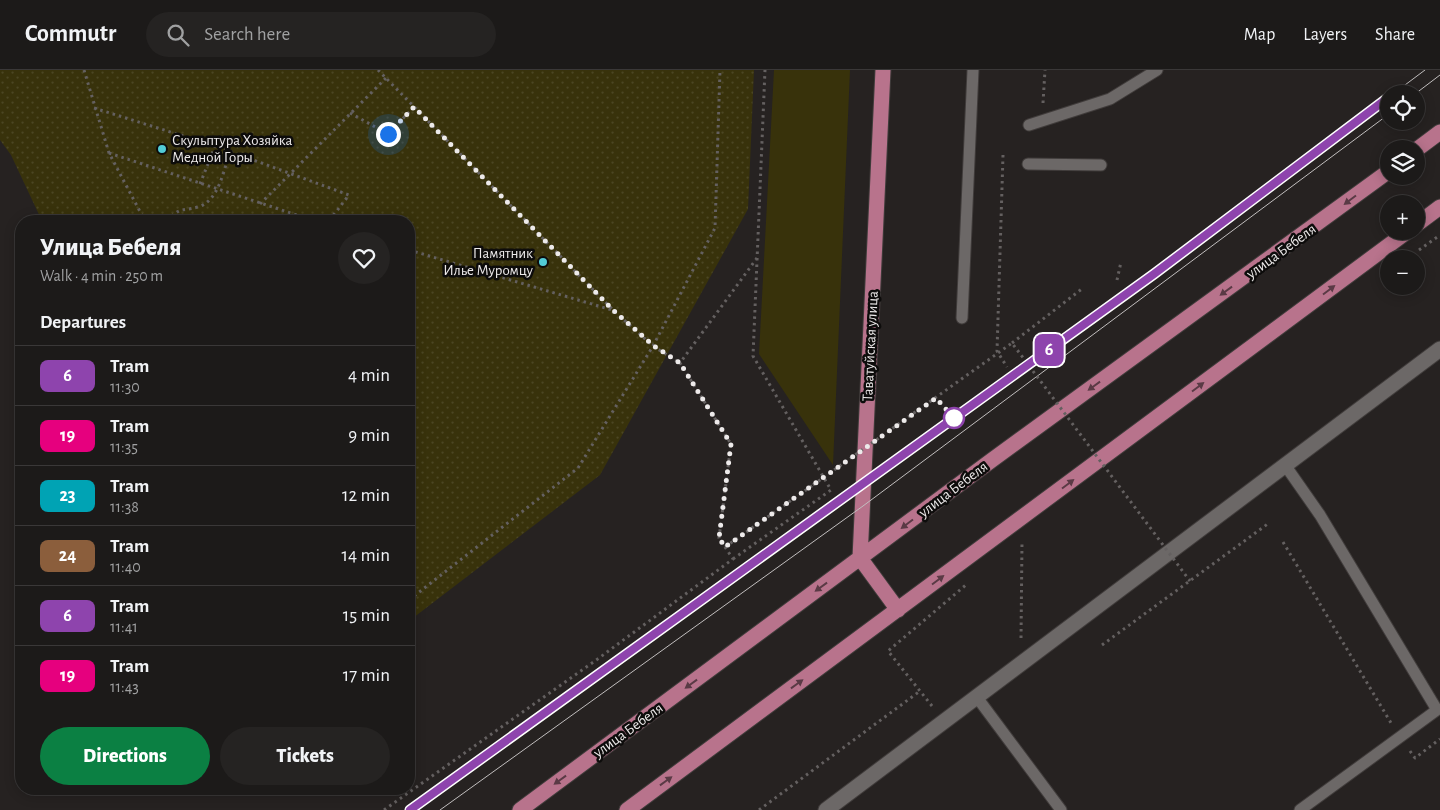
<!DOCTYPE html>
<meta charset="utf-8">
<style>
body{margin:0;font-family:"Alegreya Sans",sans-serif;background:#252322;color:#f1f3f6;height:100vh;display:flex;flex-direction:column;font-size:19px;white-space:nowrap}
*{box-sizing:border-box;margin:0}
p{font-size:16px;color:#a0a1a2}
.icon{flex:none;width:28px;height:28px;fill:none;stroke:currentColor;stroke-width:2;stroke-linecap:round;stroke-linejoin:round}
.map{position:relative;flex:1;overflow:hidden}
.details{position:absolute;left:15px;top:145px;width:400px;height:580px;display:flex;flex-direction:column;background:#1c1a19;border-radius:20px;box-shadow:0 2px 12px #0003,0 0 0 1px #3a3838}
.details>*{flex:none}
.badge{padding:0 10px;border-radius:8px;font-size:18px;line-height:32px}
.fabs{position:absolute;left:1380px;top:15px;display:grid;gap:10px}
.fabs a{display:grid;place-items:center;width:45px;height:45px;border-radius:50%;background:#1c1a19;box-shadow:0 2px 12px #0003,0 0 0 1px #3a3838;font-size:25px}
.you{position:absolute;width:25px;height:25px;margin:-12px;border:4px solid #fff;border-radius:50%;background:#1a73e8;box-shadow:0 0 0 8px #1a73e833}
.map>.badge{position:absolute;translate:-50% -50%;box-shadow:0 0 0 2px #fff}
h2{padding:0 25px;font-size:19px;line-height:45px}
.round{display:grid;place-items:center;flex:none;width:52px;height:52px;border-radius:26px;background:#252322}
.head{display:flex;align-items:center;justify-content:space-between;height:85px;padding:0 25px}
h1{font-size:24px;font-weight:800;line-height:38px}
.cta{display:flex;gap:10px;margin-top:auto;padding:10px 25px}
.cta a{flex:1;height:58px;border-radius:30px;background:#0b8043;color:#fff;font-size:20px;font-weight:800;line-height:58px;text-align:center}
.cta a+a{background:#252322;color:#f1f3f6}
ul{padding:0;list-style:none}
li{display:flex;align-items:center;gap:15px;height:60px;padding:0 25px;border-top:1px solid #3a3838}
li div{flex:1}
li b{display:block;font-size:19px}
li em{font-style:normal}
li .badge{min-width:55px;font-weight:700;text-align:center}
header{display:flex;align-items:center;gap:30px;box-sizing:border-box;height:70px;padding:0 25px;background:#1c1a19;border-bottom:1px solid #3a3838}
header strong{font-size:24px}
nav{display:flex;gap:28px;margin-inline-start:auto;font-size:18px}
.search{width:350px;height:45px;background:#252322;display:flex;align-items:center;gap:12px;box-sizing:border-box;padding:0 18px;border-radius:28px;color:#a0a1a2;font-size:19px}
.map>svg:first-child{display:block}
.grass{fill:#38320b}
.park{fill:url(#park-dots)}
.lines{fill:none;stroke-linecap:round;stroke-linejoin:round}
.service-casing{stroke:#403c3b;stroke-width:13}
.minor-casing{stroke:#403c3b;stroke-width:17}
.primary-casing{stroke:#403c3b;stroke-width:17}
.path{stroke:#646060;stroke-width:3;stroke-dasharray:2.5 4;stroke-linecap:butt}
.service{stroke:#6c6867;stroke-width:11}
.minor{stroke:#6c6867;stroke-width:15}
.primary{stroke:#b8738c;stroke-width:15}
.tram{stroke:#c1bebe;stroke-width:1}
.path-bridge{stroke:#646060;stroke-width:3;stroke-dasharray:2.5 4;stroke-linecap:butt}
.oneway{fill:#5a3a45}
.line-casing{stroke:#fff;stroke-width:11}
.line{stroke:#8e44ad;stroke-width:8}
.walk{stroke:#edeaea;stroke-width:5;stroke-dasharray:0 9}
.poi-dot{fill:#52ccd6;stroke:#0d0c0b;stroke-width:2}
.stop-dot{fill:#fff;stroke:#8e44ad;stroke-width:2.5}
.labels{text-anchor:middle;stroke-width:5;stroke-linejoin:round;paint-order:stroke}
.poi-label{font-size:15px;fill:#edeaea;stroke:#0d0c0b;text-anchor:start}
.street-label{font-size:15px;fill:#edeaea;stroke:#0d0c0b}
</style>
<header>
<strong>Commutr</strong>
<div class="search"><svg class="icon" aria-label="search" viewBox="0 0 24 24"><circle cx="10" cy="10" r="6"/><path d="M15 15l6 6"/></svg>Search here</div>
<nav><a>Map</a><a>Layers</a><a>Share</a></nav>
</header>
<div class="map">
<svg width="1440" height="740" viewBox="0 0 1440 740">
<defs>
<pattern id="park-dots" width="8" height="8" patternUnits="userSpaceOnUse" patternTransform="scale(1.25)"><rect width="8" height="8" fill="#38320b"/><path d="M2 2h.1M6 6h.1" fill="none" stroke="#4b4623" stroke-width="1.8" stroke-linecap="round"/></pattern>
</defs>
<rect width="100%" height="100%" fill="#262221"/>
<!-- grass -->
<path class="grass" d="M774 0H850L833 395 759 284Z"/>
<!-- park -->
<path class="park" d="M0 0H754L748 139 600 405 409 551V151H42L11 85 0 70Z"/>
<g class="lines">
<!-- service casing -->
<g class="service-casing">
<path id="service" d="M1029 55 1110 29 1157 0
M1028 94 1101 95
M962 248 973 0
M1285 395 1320 445 1437 640 1300 740
M976 626 1061 740"/>
</g>
<!-- minor casing -->
<g class="minor-casing">
<path id="minor" d="M826 740 1440 279"/>
</g>
<!-- primary casing -->
<g class="primary-casing">
<path id="primary" d="M883 0 860 488 898 540
M1416 80 1440 62
M1416 155 1440 137
M520 740 992 390 1389 101
M627 740 1408 161"/>
</g>
<!-- path -->
<path class="path" d="M84 0 109 83 145 151
M378 0 614 241 653 276 680 293
M1043 33 1045 0
M94 38 215 76 349 125 329 151
M350 43 388 64 414 37
M109 83 315 151
M1003 85 997 281 1007 297
M200 114 215 76
M260 134 386 8
M167 151C182 136 179 142 198 137 219 131 224 99 230 81
M409 180 612 240
M1419 180 1440 165
M1117 210 1121 192
M1012 273 1083 218
M1283 472 1391 653
M725 477 813 415
M733 489 831 420 753 286 765 0
M409 530 578 398 653 276 715 158 720 0
M1021 568 1022 472
M1102 575 1269 453
M932 636 888 581 967 514
M1410 681 1415 688 1440 669
M384 740 599 588 733 489 719 468 731 374 680 293 757 188
M759 740 920 621"/>
<!-- service -->
<use href="#service" class="service"/>
<!-- minor -->
<use href="#minor" class="minor"/>
<!-- primary -->
<use href="#primary" class="primary"/>
<!-- tram -->
<path class="tram" d="M1393 24 1425 0
M1415 24 1440 5
M410 740 1153 204 1389 27
M440 740 863 436 1389 44"/>
<!-- path-bridge -->
<path class="path-bridge" d="M813 415 1012 273 1190 511"/>
</g>
<!-- one-way arrows -->
<defs><path id="oneway-solid" d="M-6-.8H1V-3.2L6.5 0L1 3.2V.8H-6Z" transform="scale(1.25)"/></defs>
<g class="oneway">
<use href="#oneway-solid" transform="translate(1350 130) rotate(143)"/>
<use href="#oneway-solid" transform="translate(1329 220) rotate(-37)"/>
<use href="#oneway-solid" transform="translate(1226 221) rotate(144)"/>
<use href="#oneway-solid" transform="translate(1094 316) rotate(144)"/>
<use href="#oneway-solid" transform="translate(1198 317) rotate(-37)"/>
<use href="#oneway-solid" transform="translate(1068 414) rotate(-37)"/>
<use href="#oneway-solid" transform="translate(907 454) rotate(143)"/>
<use href="#oneway-solid" transform="translate(938 510) rotate(-37)"/>
<use href="#oneway-solid" transform="translate(821 517) rotate(144)"/>
<use href="#oneway-solid" transform="translate(691 614) rotate(144)"/>
<use href="#oneway-solid" transform="translate(797 614) rotate(-36)"/>
<use href="#oneway-solid" transform="translate(560 710) rotate(144)"/>
<use href="#oneway-solid" transform="translate(666 711) rotate(-36)"/>
</g>
<g class="lines">
<!-- line casing -->
<g class="line-casing">
<path id="line" d="M410 740 1154 204 1389 27"/>
</g>
<!-- line -->
<use href="#line" class="line"/>
<!-- walk -->
<path class="walk" d="M388 64 414 37 614 241 654 276 680 293 731 374 719 468 725 477 936 328 954 348"/>
</g>
<!-- markers -->
<g class="poi-dot">
<circle cx="162" cy="79" r="5"/>
<circle cx="543" cy="192" r="5"/>
</g>
<circle class="stop-dot" cx="954" cy="348" r="10"/>
<g class="labels">
<!-- poi labels -->
<g class="poi-label">
<text x="172" y="75">Скульптура Хозяйка<tspan x="172" dy="17">Медной Горы</tspan></text>
<text x="533" y="188" text-anchor="end">Памятник<tspan x="533" dy="17">Илье Муромцу</tspan></text>
</g>
<!-- street labels -->
<g class="street-label">
<text transform="translate(1281 181) rotate(-36)" y="5">улица Бебеля</text>
<text transform="translate(870 276) rotate(-87)" y="5">Таватуйская улица</text>
<text transform="translate(953 419) rotate(-37)" y="5">улица Бебеля</text>
<text transform="translate(628 660) rotate(-36)" y="5">улица Бебеля</text>
</g>
</g>
</svg>
<div class="fabs">
<a><svg class="icon" aria-label="locate" viewBox="0 0 24 24"><circle cx="12" cy="12" r="6"/><path d="M12 2v4M12 18v4M2 12h4M18 12h4"/></svg></a>
<a><svg class="icon" aria-label="layers" viewBox="0 0 24 24"><path d="M12 4l9 5-9 5-9-5zM3 14l9 5 9-5"/></svg></a>
<a>+</a>
<a>−</a>
</div>
<div class="you" style="left:388px;top:64px"></div>
<b class="badge" style="left:1049px;top:280px;background:#8e44ad;color:#fff">6</b>
<section class="details">
<div class="head"><div><h1>Улица Бебеля</h1><p>Walk · 4 min · 250 m</p></div><a class="round"><svg class="icon" aria-label="heart" viewBox="0 0 24 24"><path d="M12 20l-8-8c-3-5 5-10 8-4 3-6 11-1 8 4z"/></svg></a></div>
<h2>Departures</h2>
<ul>
<li><span class="badge" style="background:#8e44ad;color:#fff">6</span><div><b>Tram</b><p>11:30</p></div><em>4 min</em></li>
<li><span class="badge" style="background:#e6007e;color:#fff">19</span><div><b>Tram</b><p>11:35</p></div><em>9 min</em></li>
<li><span class="badge" style="background:#00a3b4;color:#fff">23</span><div><b>Tram</b><p>11:38</p></div><em>12 min</em></li>
<li><span class="badge" style="background:#8b5e3c;color:#fff">24</span><div><b>Tram</b><p>11:40</p></div><em>14 min</em></li>
<li><span class="badge" style="background:#8e44ad;color:#fff">6</span><div><b>Tram</b><p>11:41</p></div><em>15 min</em></li>
<li><span class="badge" style="background:#e6007e;color:#fff">19</span><div><b>Tram</b><p>11:43</p></div><em>17 min</em></li>
</ul>
<div class="cta"><a>Directions</a><a>Tickets</a></div>
</section>
</div>
